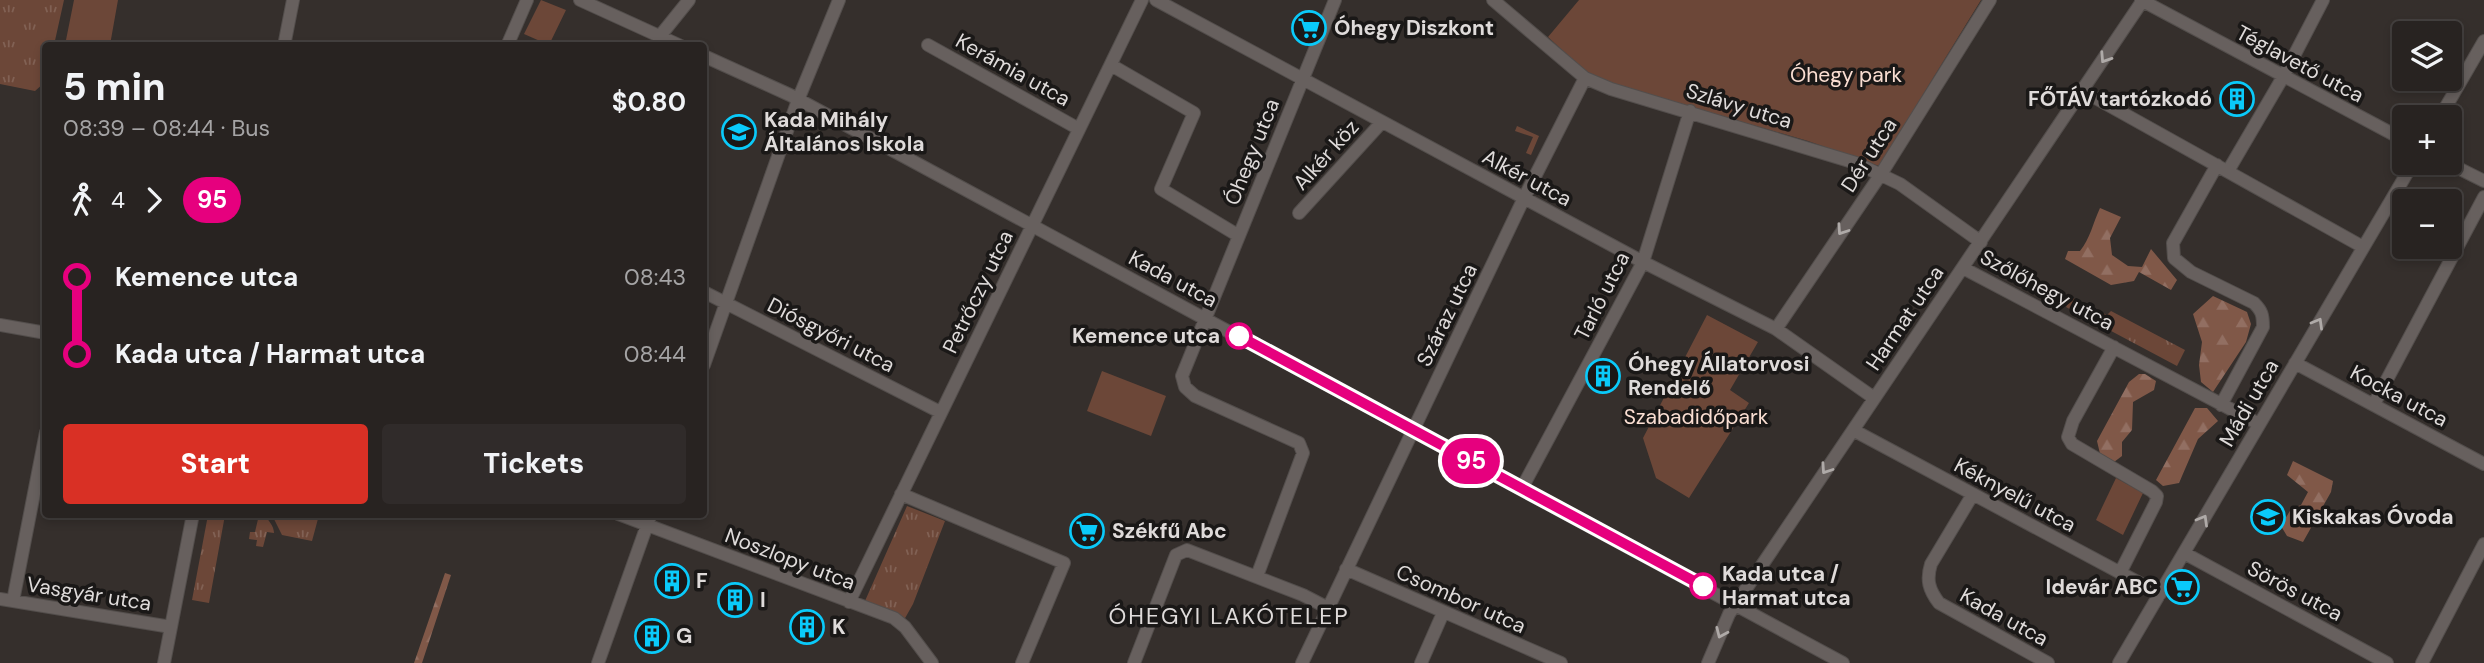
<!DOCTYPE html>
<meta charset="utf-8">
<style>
body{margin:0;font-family:"DM Sans",sans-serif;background:#302b2a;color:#f1f3f6;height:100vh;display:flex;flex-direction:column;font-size:26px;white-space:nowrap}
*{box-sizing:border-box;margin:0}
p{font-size:23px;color:#a5a4a5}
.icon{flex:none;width:38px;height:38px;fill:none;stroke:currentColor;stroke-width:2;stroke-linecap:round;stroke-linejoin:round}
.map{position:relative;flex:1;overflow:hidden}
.panel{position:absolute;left:42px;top:42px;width:665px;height:476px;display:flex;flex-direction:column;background:#282321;border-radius:7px;box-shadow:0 4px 10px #0003,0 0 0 2px #44403f}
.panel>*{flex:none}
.badge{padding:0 14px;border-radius:23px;font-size:24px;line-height:46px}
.tools{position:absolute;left:2392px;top:21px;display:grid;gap:14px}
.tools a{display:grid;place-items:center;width:70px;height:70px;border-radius:7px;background:#282321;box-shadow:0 4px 10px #0003,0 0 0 2px #44403f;font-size:35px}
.map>.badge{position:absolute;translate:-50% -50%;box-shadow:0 0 0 4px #fff}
.legs{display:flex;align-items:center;gap:10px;height:77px;padding:0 21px;font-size:23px}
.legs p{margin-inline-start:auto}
.head{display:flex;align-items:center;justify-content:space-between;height:119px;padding:0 21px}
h1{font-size:38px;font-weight:800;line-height:52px}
.button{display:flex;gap:14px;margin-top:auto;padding:14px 21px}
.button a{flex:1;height:80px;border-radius:7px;background:#d93025;color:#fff;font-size:28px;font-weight:800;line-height:80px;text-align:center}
.button a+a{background:#302b2a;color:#f1f3f6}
ul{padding:0 21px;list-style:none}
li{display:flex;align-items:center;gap:24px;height:77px;font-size:26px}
li i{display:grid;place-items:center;width:10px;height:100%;margin:0 9px;background:currentColor}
li i::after{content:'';width:18px;height:18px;margin:-9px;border:5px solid;border-radius:50%;background:#282321}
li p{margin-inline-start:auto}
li:first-child i{background:linear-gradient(#0000 50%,currentColor 0)}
li:last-child i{background:linear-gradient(currentColor 50%,#0000 0)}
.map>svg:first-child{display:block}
.grass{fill:url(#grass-tufts)}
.forest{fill:url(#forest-firs)}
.green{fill:#6c4738}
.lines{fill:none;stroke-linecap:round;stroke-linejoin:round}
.minor-casing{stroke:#534e4c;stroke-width:14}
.minor{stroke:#67605e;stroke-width:12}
.oneway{stroke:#afaaa8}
.line-1-casing{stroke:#fff;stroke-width:16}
.line-1{stroke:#e6007e;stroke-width:10}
.stop-1-dot{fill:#fff;stroke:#e6007e;stroke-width:3.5}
.labels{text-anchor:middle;stroke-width:7;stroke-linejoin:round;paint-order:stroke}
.poi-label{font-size:21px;font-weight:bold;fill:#dfdbda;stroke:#1a1817;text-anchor:start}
.street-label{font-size:21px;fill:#dfdbda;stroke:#1a1817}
.park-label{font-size:21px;fill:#faded2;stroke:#1a1817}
.stop-label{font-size:21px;font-weight:bold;fill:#dfdbda;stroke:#1a1817;text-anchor:end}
.neighbourhood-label{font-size:23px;letter-spacing:2px;fill:#dfdbda;stroke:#1a1817}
</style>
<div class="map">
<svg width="2484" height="663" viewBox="0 0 2484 663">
<defs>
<pattern id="grass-tufts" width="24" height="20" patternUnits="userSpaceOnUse" patternTransform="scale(1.75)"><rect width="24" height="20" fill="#6c4738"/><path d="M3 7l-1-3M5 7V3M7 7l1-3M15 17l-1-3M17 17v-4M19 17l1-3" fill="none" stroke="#816154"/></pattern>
<pattern id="forest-firs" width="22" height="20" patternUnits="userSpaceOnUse" patternTransform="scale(1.75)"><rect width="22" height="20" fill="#805848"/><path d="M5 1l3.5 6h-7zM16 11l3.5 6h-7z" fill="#926f62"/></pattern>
</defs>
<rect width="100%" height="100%" fill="#352f2c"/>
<!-- grass -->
<path class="grass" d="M0 0H64L54 45 46 46 45 82 35 91 0 84Z
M1517 126 1539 136 1531 155 1526 153 1533 137 1515 131Z
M2071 297 2107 315 2111 311 2185 350 2177 366 2066 307Z
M907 506 945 521 913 604 904 620 865 601Z
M208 515H225L209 603 192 600Z
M259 515H263C268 519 274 526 274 533L267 532 263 547 256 546 257 540 249 539 250 532H255Z
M272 515H319L312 541 282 535Z"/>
<!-- forest -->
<path class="forest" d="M2100 208 2121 217 2110 238 2112 255 2128 266 2142 267 2151 249 2177 280 2171 290 2139 272 2134 281 2111 285 2065 259 2068 251H2080C2090 239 2093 223 2100 208Z
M2213 296 2247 312 2251 324 2246 342 2213 392 2201 382 2199 365 2202 342 2193 314Z
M2139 374H2145L2156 381 2154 390 2133 402 2132 430 2122 442V456L2114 462 2101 458 2097 441 2129 382Z
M2195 408H2207L2218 421 2198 439 2179 483 2163 486 2156 480Z
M2293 461 2333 481 2331 492 2303 542 2287 536 2281 526 2291 509 2301 505 2308 492 2287 475Z
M445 573 451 575 422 663H414Z"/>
<!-- green -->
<path class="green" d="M74 0H118L110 45H65Z
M541 0 566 10 549 45 524 34Z
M1579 0H1981L1879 166 1808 141 1615 85 1587 73 1548 37Z
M1707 315 1758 342 1730 390 1749 403 1689 498 1656 478 1643 438Z
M1102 371 1166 396 1151 436 1087 411Z
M2116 478 2143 493 2123 535 2096 520Z"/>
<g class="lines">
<!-- minor casing -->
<g class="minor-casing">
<path id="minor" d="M580 0 681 46
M1156 0 1643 262 1776 329 1874 398
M1493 0 1585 78 1611 89 1856 163 1900 184 1981 242
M2141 0 2404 140
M660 36 689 0
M928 45 1079 129
M284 46 293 0
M507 46 527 0
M704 56 790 95 1843 663
M1111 65 1194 113 1161 189 1239 236
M2083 91 2363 247
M2440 117 2484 41
M2448 163 2484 181
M2217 165 2173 243 2174 258 2191 272 2254 303C2262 311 2263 315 2263 327L2221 405
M2228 171 2283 77 2323 0
M1299 213 1382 122
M1963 268 2259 424
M704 292 940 412
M0 325 46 333
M1776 329 1881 174 1990 0
M2114 347 2073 421 2068 437 2072 444 2152 491 2157 496 2156 502 2120 573
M2295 363 2484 464
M704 365 798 100 839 0
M2374 404 2484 197
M1853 430 2160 594
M1522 488 1643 262 1690 111
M901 494 1064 563 1022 663
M1973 494 1931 564C1926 580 1929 590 1939 603L2048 663
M618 514 894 618 905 627 932 663
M2184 553 2387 663
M1346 569 1561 663
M1257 576 1303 453 1299 443 1195 396 1185 387 1182 376 1335 0
M0 599 171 627
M13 601 46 432
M849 602 1142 0
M164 663 193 514
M598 663 651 514
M1134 663 1176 555 1187 550 1303 595 1328 608
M1302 663 1524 198 1585 78
M1421 663 1443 613
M1708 663 1729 614 2143 0
M2119 663 2413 163
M2422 663 2484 544"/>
</g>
<!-- minor -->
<use href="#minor" class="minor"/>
</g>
<!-- one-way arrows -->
<defs><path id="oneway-chevron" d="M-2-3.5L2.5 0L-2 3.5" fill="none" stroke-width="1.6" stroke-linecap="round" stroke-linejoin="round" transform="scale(1.75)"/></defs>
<g class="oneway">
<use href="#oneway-chevron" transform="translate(2105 58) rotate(123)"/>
<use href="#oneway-chevron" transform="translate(1842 230) rotate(124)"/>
<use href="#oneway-chevron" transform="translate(2318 323) rotate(-60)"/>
<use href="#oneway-chevron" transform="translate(1826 469) rotate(124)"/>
<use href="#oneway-chevron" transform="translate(2203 520) rotate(-60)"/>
<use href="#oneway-chevron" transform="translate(1721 633) rotate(114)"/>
</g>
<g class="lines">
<!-- line-1 casing -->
<g class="line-1-casing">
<path id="line-1" d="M1239 336 1703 586"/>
</g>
<!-- line-1 -->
<use href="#line-1" class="line-1"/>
</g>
<!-- icons -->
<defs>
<g id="supermarket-ring" transform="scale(1.75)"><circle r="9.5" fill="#1a1817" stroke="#0acafa" stroke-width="1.5"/><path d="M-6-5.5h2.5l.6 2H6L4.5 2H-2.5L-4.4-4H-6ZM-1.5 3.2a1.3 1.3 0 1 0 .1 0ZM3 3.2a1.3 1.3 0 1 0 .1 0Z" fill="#0acafa"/></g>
<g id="building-ring" transform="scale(1.75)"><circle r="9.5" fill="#1a1817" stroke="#0acafa" stroke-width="1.5"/><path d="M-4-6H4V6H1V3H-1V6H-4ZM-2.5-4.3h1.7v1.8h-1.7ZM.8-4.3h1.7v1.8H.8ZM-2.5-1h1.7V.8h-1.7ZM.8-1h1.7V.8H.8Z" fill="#0acafa"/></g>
<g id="school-ring" transform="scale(1.75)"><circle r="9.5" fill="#1a1817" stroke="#0acafa" stroke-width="1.5"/><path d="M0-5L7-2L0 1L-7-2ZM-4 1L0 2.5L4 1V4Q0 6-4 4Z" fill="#0acafa"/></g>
</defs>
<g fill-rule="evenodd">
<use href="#supermarket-ring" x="1309" y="28"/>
<use href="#building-ring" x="2237" y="99"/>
<use href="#school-ring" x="739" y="132"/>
<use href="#building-ring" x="1603" y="376"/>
<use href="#school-ring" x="2268" y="517"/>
<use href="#supermarket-ring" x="1087" y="531"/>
<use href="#building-ring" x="672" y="581"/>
<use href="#supermarket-ring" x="2182" y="587"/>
<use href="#building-ring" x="735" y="600"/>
<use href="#building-ring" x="807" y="627"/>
<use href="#building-ring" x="652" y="636"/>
</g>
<!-- markers -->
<g class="stop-1-dot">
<circle cx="1239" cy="336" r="12"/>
<circle cx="1703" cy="586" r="12"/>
</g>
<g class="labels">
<!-- poi labels -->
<g class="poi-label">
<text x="1334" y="35">Óhegy Diszkont</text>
<text x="2212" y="106" text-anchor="end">FŐTÁV tartózkodó</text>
<text x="764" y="127">Kada Mihály<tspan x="764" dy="24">Általános Iskola</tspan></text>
<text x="1628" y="371">Óhegy Állatorvosi<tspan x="1628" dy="24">Rendelő</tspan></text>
<text x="2292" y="524">Kiskakas Óvoda</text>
<text x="1112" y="538">Székfű Abc</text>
<text x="696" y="588">F</text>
<text x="2158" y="594" text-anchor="end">Idevár ABC</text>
<text x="760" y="607">I</text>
<text x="832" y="634">K</text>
<text x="676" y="643">G</text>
</g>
<!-- street labels -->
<g class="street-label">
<text transform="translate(2300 64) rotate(28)" y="7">Téglavető utca</text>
<text transform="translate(1013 70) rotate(29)" y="7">Kerámia utca</text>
<text transform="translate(1739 106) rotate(17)" y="7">Szlávy utca</text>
<text transform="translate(1252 152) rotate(-68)" y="7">Óhegy utca</text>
<text transform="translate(1326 155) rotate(-48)" y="7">Alkér köz</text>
<text transform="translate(1869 155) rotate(-57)" y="7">Dér utca</text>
<text transform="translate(1527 178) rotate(28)" y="7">Alkér utca</text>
<text transform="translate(1173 279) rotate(28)" y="7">Kada utca</text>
<text transform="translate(2047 290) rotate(28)" y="7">Szőlőhegy utca</text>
<text transform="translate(978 292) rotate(-64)" y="7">Petrőczy utca</text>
<text transform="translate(1602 296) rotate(-63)" y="7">Tarló utca</text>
<text transform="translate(1447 315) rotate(-64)" y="7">Száraz utca</text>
<text transform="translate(1905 318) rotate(-56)" y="7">Harmat utca</text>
<text transform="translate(831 335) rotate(27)" y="7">Diósgyőri utca</text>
<text transform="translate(2399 396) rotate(28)" y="7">Kocka utca</text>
<text transform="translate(2249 403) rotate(-60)" y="7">Mádi utca</text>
<text transform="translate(2015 495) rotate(28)" y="7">Kéknyelű utca</text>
<text transform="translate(790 559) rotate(21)" y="7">Noszlopy utca</text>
<text transform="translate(2295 591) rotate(28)" y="7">Sörös utca</text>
<text transform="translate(89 594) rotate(9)" y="7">Vasgyár utca</text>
<text transform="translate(1461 599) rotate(24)" y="7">Csombor utca</text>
<text transform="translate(2004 617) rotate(29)" y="7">Kada utca</text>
</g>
<!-- park labels -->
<g class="park-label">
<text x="1846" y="82">Óhegy park</text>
<text x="1696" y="424">Szabadidőpark</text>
</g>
<!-- stop labels -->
<g class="stop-label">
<text x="1220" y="343">Kemence utca</text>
<text x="1722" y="581" text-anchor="start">Kada utca /<tspan x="1722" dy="24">Harmat utca</tspan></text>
</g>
<!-- neighbourhood labels -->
<g class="neighbourhood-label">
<text x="1229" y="624">ÓHEGYI LAKÓTELEP</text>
</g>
</g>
</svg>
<div class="tools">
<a><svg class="icon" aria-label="layers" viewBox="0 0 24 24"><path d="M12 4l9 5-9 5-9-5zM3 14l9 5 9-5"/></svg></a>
<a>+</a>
<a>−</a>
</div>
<b class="badge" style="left:1471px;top:461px;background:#e6007e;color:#fff">95</b>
<section class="panel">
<div class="head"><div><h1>5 min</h1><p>08:39 – 08:44 · Bus</p></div><b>$0.80</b></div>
<div class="legs"><svg class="icon" aria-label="walk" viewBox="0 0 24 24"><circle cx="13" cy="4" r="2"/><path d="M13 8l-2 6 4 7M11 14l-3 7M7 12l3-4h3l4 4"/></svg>4<svg class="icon" aria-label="forward" viewBox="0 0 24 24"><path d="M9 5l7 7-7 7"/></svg><b class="badge" style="background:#e6007e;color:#fff">95</b></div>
<ul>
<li><i style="color:#e6007e"></i><b>Kemence utca</b><p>08:43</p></li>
<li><i style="color:#e6007e"></i><b>Kada utca / Harmat utca</b><p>08:44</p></li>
</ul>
<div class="button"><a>Start</a><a>Tickets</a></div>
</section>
</div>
